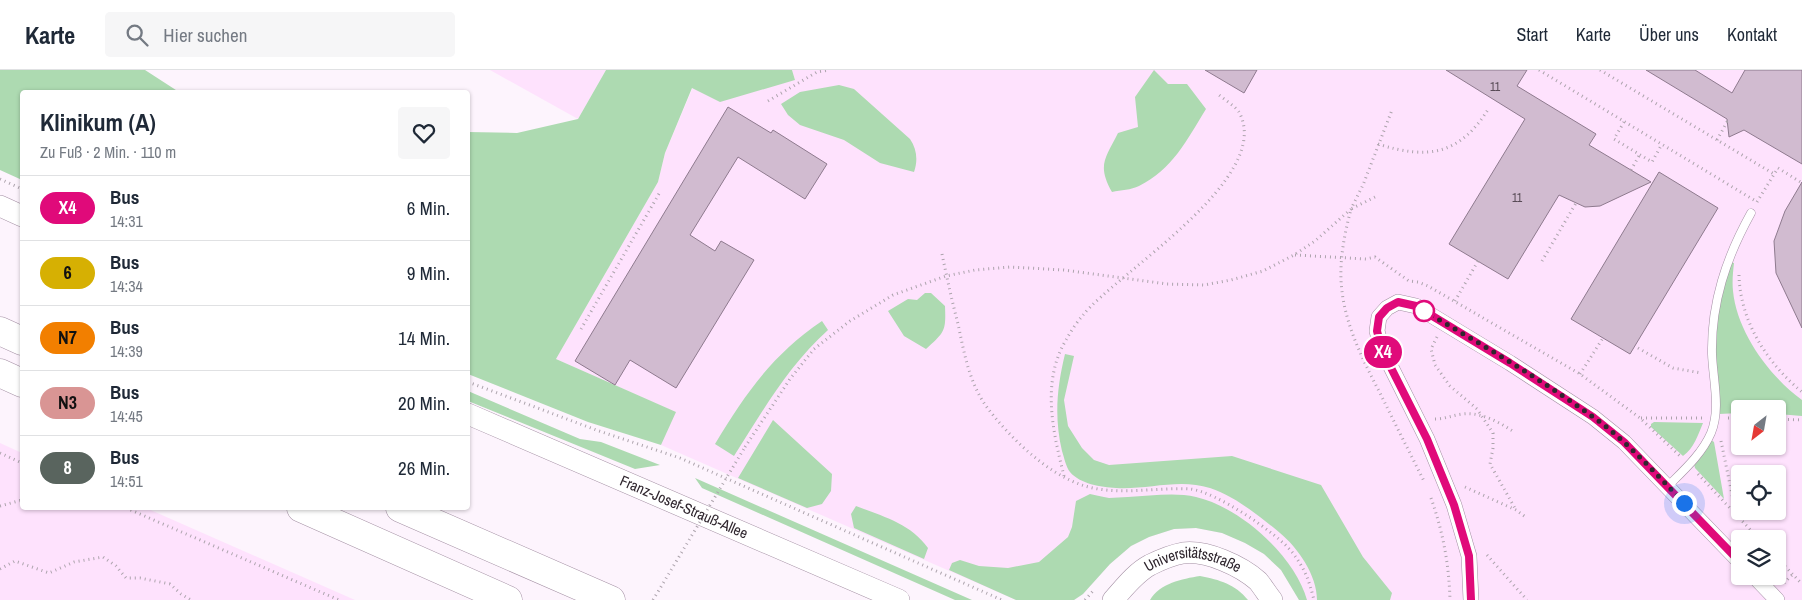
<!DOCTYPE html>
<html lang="de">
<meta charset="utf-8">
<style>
body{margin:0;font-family:"Archivo Narrow",sans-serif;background:#f6f6f7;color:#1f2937;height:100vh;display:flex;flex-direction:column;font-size:19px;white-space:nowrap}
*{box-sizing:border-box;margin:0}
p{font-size:16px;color:#747a83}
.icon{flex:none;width:28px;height:28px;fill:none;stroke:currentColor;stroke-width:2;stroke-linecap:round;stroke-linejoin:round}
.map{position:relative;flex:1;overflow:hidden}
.side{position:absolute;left:20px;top:20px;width:450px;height:420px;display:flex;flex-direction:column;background:#fff;border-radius:5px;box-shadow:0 1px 4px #0004}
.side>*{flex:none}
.badge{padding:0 10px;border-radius:16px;font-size:18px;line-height:32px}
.needle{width:32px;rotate:211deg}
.fabs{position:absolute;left:1731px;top:330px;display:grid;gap:10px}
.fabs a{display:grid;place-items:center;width:55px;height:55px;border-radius:5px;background:#fff;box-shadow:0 1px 4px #0004;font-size:25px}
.you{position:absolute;width:25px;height:25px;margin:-12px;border:4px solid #fff;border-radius:50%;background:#1a73e8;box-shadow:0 0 0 8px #1a73e833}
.map>.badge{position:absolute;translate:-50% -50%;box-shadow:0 0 0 2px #fff}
.round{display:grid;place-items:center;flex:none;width:52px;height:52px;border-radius:5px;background:#f6f6f7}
.overview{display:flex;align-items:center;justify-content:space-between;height:85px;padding:0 20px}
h1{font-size:24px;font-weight:800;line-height:38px}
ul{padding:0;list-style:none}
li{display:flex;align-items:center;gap:15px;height:65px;padding:0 20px;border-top:1px solid #e0e1e3}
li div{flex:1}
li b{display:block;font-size:19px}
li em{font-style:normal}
li .badge{min-width:55px;font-weight:700;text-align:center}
header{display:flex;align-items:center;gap:30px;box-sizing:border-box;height:70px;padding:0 25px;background:#fff;border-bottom:1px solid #e0e1e3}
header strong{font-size:24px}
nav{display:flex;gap:28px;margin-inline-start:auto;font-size:18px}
.search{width:350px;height:45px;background:#f6f6f7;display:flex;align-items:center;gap:12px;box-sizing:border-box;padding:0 18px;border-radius:5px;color:#747a83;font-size:19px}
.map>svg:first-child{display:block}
.built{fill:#fee2fd;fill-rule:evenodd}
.green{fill:#addab1}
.building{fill:#d1bbd0;stroke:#8e7a8e}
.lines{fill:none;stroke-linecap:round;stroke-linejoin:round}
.lane-casing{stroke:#a490a4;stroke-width:9}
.street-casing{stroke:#a490a4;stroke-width:16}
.secondary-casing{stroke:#a490a4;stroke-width:22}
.highway-casing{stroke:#a490a4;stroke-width:29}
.path{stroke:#ada4ad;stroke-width:3;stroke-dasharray:1 4;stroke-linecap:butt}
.lane{stroke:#fff;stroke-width:8}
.street{stroke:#fff;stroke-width:15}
.secondary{stroke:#fff;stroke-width:21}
.highway{stroke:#fff;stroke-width:28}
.path-bridge{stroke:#ada4ad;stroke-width:3;stroke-dasharray:1 4;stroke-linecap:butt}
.line-casing{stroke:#fff;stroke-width:11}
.line{stroke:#e00a7a;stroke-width:8}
.walk{stroke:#2f262e;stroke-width:5;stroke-dasharray:0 9}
.stop-dot{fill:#fff;stroke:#e00a7a;stroke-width:2.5}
.labels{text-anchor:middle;stroke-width:4;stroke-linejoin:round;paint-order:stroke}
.number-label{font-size:12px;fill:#584b56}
.street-label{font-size:15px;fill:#2f262e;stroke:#fdf4fd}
</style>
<header>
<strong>Karte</strong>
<div class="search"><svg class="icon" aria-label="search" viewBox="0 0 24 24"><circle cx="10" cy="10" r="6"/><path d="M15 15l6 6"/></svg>Hier suchen</div>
<nav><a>Start</a><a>Karte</a><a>Über uns</a><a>Kontakt</a></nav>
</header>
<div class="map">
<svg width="1802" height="530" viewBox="0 0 1802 530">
<rect width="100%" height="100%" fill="#fdf4fd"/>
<!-- built -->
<path class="built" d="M490 0H606L578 49Z
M792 0H1802V530H1299L1281 500 1264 484 1245 473 1222 463 1196 458 1174 459 1149 467 1131 476 1110 494 1083 524 1074 530H1016L661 375 675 342 556 289 658 112 665 83 693 17 795 10ZM1740 339H1778V376H1740ZM1740 404H1778V441H1740ZM1740 469H1778V506H1740Z
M0 373 22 383V438H146L355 530H0Z"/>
<!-- green -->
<path class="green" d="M0 0H145L179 22H22V110L0 100Z
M606 0H792L795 10 720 32 692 18 665 83 658 112 556 289 676 342 661 375 588 352 468 304V62L517 63 578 49Z
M1154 0 1168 14H1187L1206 39C1187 70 1172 100 1139 116 1131 120 1121 120 1112 122 1097 95 1105 89 1118 63L1138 57 1135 27Z
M839 15 854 19 910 69C917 79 918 91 914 102L880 93 844 70 800 55 788 45 781 34 800 22Z
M1730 192 1734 193C1733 202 1732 212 1733 221 1737 262 1769 306 1802 330V346L1778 344V339H1740V343L1719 344 1714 284 1719 228Z
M925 223H931L945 236C946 261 945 262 926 279L904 266 888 241 908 229 917 230Z
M822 251 828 260C788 296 762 342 734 386L715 374C746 323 772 285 822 251Z
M1065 284 1074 286 1064 330 1068 356 1082 378 1094 390 1109 395 1232 386 1321 415 1363 487 1392 523 1390 530H1317C1317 505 1298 478 1280 463 1258 445 1236 427 1210 418 1179 408 1147 420 1116 418 1101 417 1080 414 1070 402 1066 397 1064 387 1062 381 1054 347 1057 317 1065 284Z
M468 321 580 369 601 372 660 395 635 399 468 331Z
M773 350 832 404 831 421 822 434 807 438 738 408Z
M1654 352 1703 353C1698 365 1694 378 1683 386L1651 357V354Z
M1711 370 1714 372 1724 429 1695 398 1694 394 1707 378Z
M695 408 972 530H955L702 418Z
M1090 424C1096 425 1102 427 1109 428 1115 428 1121 427 1128 427 1150 426 1175 422 1196 427 1240 437 1295 486 1307 530H1299L1281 500 1264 484 1245 473 1222 463 1196 458 1174 459 1149 467 1131 476 1110 494 1083 524 1074 530H1016L949 500 952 493 960 490 979 496 1008 498 1039 492 1068 467 1072 457 1076 431Z
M856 436C884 447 910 453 928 478L924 489 854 458 851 444Z
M1200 506C1220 510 1235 514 1248 530H1150C1160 513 1182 509 1200 506Z"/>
<!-- building -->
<path class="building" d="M1205 0H1257L1244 23Z
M1446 0H1527L1517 16 1596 64 1589 75 1651 112 1600 136 1585 137 1559 125 1508 209 1449 174 1525 49Z
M1646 0H1695L1732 23 1745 0H1802V94L1744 60 1729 67 1727 49Z
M728 37 771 63 773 60 827 94 805 129 738 87 690 165 715 181 721 171 754 190 676 318 630 290 615 315 575 291Z
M1659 102 1718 138 1630 284 1571 249Z
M1802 112V258L1776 203 1774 171 1785 141Z"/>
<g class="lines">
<!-- lane casing -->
<g class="lane-casing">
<path id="lane" d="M1668 416C1683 401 1702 384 1711 363 1721 339 1713 310 1712 284 1711 233 1726 188 1751 143"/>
</g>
<!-- street casing -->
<g class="street-casing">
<path id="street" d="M1754 506 1777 530
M1471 530 1469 486 1454 435 1427 369 1382 279 1377 261 1379 247 1387 238 1398 232 1416 236 1510 293 1593 347 1624 372 1740 492"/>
</g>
<!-- secondary casing -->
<g class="secondary-casing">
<g id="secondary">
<path d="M0 136 22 146"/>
<path id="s1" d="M468 344 899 530"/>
<path id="s2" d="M1113 530C1124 518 1135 503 1150 495 1160 490 1172 485 1183 483 1207 480 1241 496 1258 511 1263 517 1267 524 1272 530"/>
</g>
</g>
<!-- highway casing -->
<g class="highway-casing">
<path id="highway" d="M0 261 22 271
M0 303 22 313
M301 438 508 530
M400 438 611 530"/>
</g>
<!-- path -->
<path class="path" d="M1539 0 1754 130
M1600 0 1774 104
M768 31 817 2 829 0
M1624 52 1614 69 1652 92 1662 74
M1717 70 1727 52 1730 54
M1378 74C1428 90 1460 85 1489 38
M1631 100 1640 84
M0 109 22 119
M1375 127 1351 139C1345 162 1340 186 1341 210 1343 253 1364 292 1383 329 1396 356 1410 383 1424 411
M1757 132 1778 98 1802 113
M942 184C947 208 952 231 958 254 964 282 969 312 986 336 1009 367 1048 405 1085 416 1119 426 1155 417 1190 419 1215 421 1277 463 1292 482 1305 499 1309 510 1314 530
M1295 185 1366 189 1375 187 1409 211 1418 212 1428 216 1580 304 1640 348 1681 387
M1542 191 1576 133
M1739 205C1740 251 1767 293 1802 322
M1455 231 1478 191
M581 259 660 122
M1437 267 1431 279 1435 295 1450 316 1477 339 1493 363V378L1490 394 1516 440
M1638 278 1673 298 1701 303
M1580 304 1603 268
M468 312 599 361 680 388 1002 530
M1641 348H1702
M1728 348H1740
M1435 349C1445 349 1453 345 1463 344 1481 342 1499 352 1514 362
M1778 349 1802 350
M1721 371 1736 444
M745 377 790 309 814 279 850 251 893 225 946 206 975 200 1010 197 1064 200 1167 214 1204 215 1231 210 1263 201 1294 185 1315 171 1351 139 1363 115 1392 40
M0 383 22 393
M1698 404 1759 469
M1064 406C1053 362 1041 312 1066 270 1071 261 1077 252 1083 245 1118 202 1275 108 1239 42 1235 36 1225 30 1219 25
M1465 417 1516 440 1527 448
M1431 428C1443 462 1449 494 1450 530
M0 436 22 430
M126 438 339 530
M1487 485 1527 530
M1778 489 1802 514
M0 499 15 491 49 503 74 492 103 487 116 496 126 508H140L170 514 181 524 191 530
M1784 513 1792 505
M1085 530 1094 520"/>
<!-- lane -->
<use href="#lane" class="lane"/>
<!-- street -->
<use href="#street" class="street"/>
<!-- secondary -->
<use href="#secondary" class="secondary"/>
<!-- highway -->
<use href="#highway" class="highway"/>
<!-- path-bridge -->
<path class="path-bridge" d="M653 530 745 377"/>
</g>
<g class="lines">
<!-- line casing -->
<g class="line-casing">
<path id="line" d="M1471 530 1469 486 1454 435 1427 369 1382 280 1377 261 1379 247 1387 238 1398 232 1416 236 1444 253 1510 293 1593 347 1624 372 1740 492"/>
</g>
<!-- line -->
<use href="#line" class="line"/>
<!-- walk -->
<path class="walk" d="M1424 241C1481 274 1539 308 1593 347 1627 371 1655 403 1684 433"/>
</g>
<!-- markers -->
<circle class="stop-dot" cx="1424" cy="241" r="10"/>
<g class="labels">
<!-- number labels -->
<g class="number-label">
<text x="1495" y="21">11</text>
<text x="1517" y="132">11</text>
</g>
<!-- street labels -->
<g class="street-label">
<text dy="5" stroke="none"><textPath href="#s1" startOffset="235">Franz-Josef-Strauß-Allee</textPath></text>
<text dy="5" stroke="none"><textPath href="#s2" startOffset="96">Universitätsstraße</textPath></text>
</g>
</g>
</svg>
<div class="fabs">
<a><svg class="needle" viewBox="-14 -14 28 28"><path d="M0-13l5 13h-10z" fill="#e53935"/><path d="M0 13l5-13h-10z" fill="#747a83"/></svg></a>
<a><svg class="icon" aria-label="locate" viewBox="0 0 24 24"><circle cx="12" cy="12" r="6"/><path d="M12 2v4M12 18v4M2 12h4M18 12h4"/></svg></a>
<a><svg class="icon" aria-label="layers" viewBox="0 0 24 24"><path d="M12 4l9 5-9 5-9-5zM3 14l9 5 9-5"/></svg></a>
</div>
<div class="you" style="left:1684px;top:433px"></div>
<b class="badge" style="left:1383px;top:282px;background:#e00a7a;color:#fff">X4</b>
<section class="side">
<div class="overview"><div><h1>Klinikum (A)</h1><p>Zu Fuß · 2 Min. · 110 m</p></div><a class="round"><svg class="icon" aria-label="heart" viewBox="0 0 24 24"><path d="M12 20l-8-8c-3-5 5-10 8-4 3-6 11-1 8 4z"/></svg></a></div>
<ul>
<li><span class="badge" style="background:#e00a7a;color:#fff">X4</span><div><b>Bus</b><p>14:31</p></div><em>6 Min.</em></li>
<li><span class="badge" style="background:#d6b003;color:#111">6</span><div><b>Bus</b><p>14:34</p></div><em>9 Min.</em></li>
<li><span class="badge" style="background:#f27f00;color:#111">N7</span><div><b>Bus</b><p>14:39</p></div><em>14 Min.</em></li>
<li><span class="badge" style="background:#d99594;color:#111">N3</span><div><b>Bus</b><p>14:45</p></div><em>20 Min.</em></li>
<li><span class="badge" style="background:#59645e;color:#fff">8</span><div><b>Bus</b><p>14:51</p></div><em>26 Min.</em></li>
</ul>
</section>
</div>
